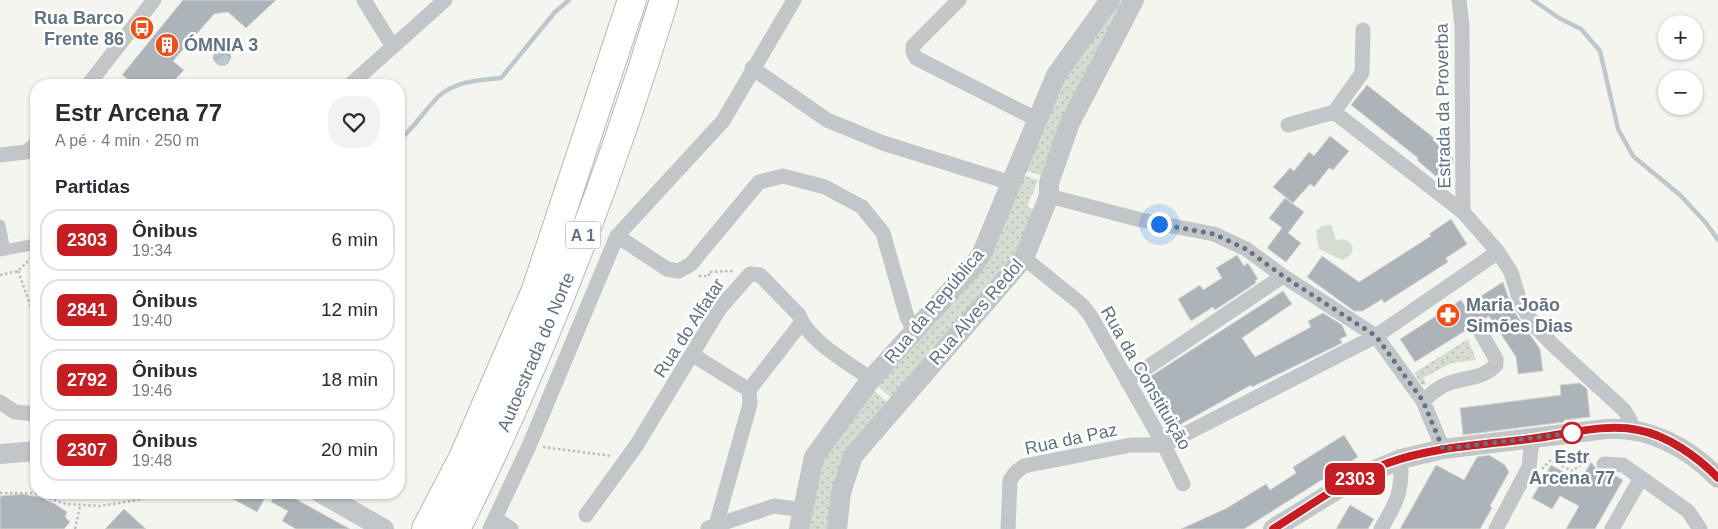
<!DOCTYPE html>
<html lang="pt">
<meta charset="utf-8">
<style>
body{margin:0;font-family:Arial,sans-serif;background:#f2f2f3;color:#2b2b33;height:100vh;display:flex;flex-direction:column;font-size:19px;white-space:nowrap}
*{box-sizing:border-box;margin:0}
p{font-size:16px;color:#7c7c81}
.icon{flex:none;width:28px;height:28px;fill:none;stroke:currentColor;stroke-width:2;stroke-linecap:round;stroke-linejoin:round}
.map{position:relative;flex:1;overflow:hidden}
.panel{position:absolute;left:30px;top:79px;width:375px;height:420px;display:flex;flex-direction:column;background:#fff;border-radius:20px;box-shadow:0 1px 4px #0004}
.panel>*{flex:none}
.badge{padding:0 10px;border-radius:8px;font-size:18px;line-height:32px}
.fabs{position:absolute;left:1658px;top:15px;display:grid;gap:10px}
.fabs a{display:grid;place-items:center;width:45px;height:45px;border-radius:50%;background:#fff;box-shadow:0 1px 4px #0004;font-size:25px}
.you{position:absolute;width:25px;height:25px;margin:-12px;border:4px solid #fff;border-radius:50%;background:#1a73e8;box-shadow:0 0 0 8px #1a73e833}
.map>.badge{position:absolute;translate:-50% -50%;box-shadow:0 0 0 2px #fff}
h2{padding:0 25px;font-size:19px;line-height:45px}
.round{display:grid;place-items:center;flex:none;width:52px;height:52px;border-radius:20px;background:#f2f2f3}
.overview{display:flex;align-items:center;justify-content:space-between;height:85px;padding:0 25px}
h1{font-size:24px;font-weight:800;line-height:38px}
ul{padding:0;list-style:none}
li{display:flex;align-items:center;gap:15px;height:62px;margin:0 10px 8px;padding:0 15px;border:2px solid #e1e1e2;border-radius:20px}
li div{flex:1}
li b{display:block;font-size:19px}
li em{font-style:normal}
li .badge{min-width:55px;font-weight:700;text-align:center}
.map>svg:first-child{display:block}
.grass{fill:url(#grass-dots)}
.green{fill:#d5dcd1}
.water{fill:url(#water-waves)}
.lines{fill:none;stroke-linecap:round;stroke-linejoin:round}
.stream{stroke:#bdc8cd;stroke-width:4.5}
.building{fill:#acb4b9;stroke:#d6d6d3}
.motorway-casing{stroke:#b4b8bb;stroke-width:30}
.path{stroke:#bbbec0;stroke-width:2.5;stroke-dasharray:2.5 2.5;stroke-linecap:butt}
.pedestrian{stroke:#c2c6c9;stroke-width:11}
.minor{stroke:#c2c6c9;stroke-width:15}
.tertiary{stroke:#c2c6c9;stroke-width:20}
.motorway{stroke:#fff;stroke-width:28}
.line-casing{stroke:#fff;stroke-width:11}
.line{stroke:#c61d23;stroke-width:8}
.walk{stroke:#627484;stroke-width:5;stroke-dasharray:0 9}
.stop-dot{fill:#fff;stroke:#c61d23;stroke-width:2.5}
.labels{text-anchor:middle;stroke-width:5;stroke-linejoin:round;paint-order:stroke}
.shield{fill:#fff;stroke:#919ea9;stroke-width:1}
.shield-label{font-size:16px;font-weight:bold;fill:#627484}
.poi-label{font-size:18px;font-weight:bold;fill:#627484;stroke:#fff;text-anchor:start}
.street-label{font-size:18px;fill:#627484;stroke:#fff}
.stop-label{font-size:18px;font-weight:bold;fill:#627484;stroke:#fff}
</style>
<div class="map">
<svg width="1718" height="529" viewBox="0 0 1718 529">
<defs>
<pattern id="grass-dots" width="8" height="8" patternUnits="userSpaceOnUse" patternTransform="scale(1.25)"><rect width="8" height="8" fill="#d5dcd1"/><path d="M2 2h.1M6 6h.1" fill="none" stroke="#b0b7af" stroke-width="1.8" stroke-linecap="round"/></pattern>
<pattern id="water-waves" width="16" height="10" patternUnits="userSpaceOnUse" patternTransform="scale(1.25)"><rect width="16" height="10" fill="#bdc8cd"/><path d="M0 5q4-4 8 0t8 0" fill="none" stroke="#9da7ac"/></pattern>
</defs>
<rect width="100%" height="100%" fill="#f5f5f0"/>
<!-- grass -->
<path class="grass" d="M1115 0H1123L1046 177 1021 169 1063 73Z
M1019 174 1038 180 1027 207 1034 209 1011 267 894 400 875 384 979 266Z
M1468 339 1476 360 1451 363 1423 378 1427 385 1421 384 1414 373Z
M871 388 887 402 828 529H804L815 470Z"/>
<!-- green -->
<path class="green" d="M1331 225 1336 240C1353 235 1360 254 1342 260L1319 249 1316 231 1322 226Z"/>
<!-- water -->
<path class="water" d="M213 57a9 9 0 1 1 18 0a9 9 0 1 1-18 0Z"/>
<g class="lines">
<!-- stream -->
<path class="stream" d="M1533 0 1559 18 1581 29 1600 51 1618 129 1633 156 1680 195 1706 223 1718 240
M399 140C415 127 424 111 438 97 454 81 480 80 501 78L555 12 569 0"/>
</g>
<!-- building -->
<path class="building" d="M183 0H276L246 28 228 12 214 14 173 61 184 70 170 85H135L122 75Z
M1367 85 1434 138 1433 140 1453 158V163L1440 180 1417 160 1418 158 1351 105Z
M1330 136 1349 151 1333 170 1329 168 1314 187 1310 184 1293 203 1273 187 1290 168 1294 171 1309 152 1314 156Z
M1285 198 1304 212 1288 233 1301 243 1286 262 1267 248 1282 228 1269 218Z
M1451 219 1467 244 1446 258 1448 262 1384 303 1382 299 1363 311H1354L1307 277 1322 256 1359 282 1431 236 1429 234Z
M1237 255 1244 266 1248 263 1258 279 1255 281 1256 283 1215 310 1213 307 1191 321 1178 299 1200 285 1203 290 1222 278 1216 268Z
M1503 282 1513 310 1540 349 1543 371 1518 374 1516 357 1489 316 1415 362 1400 339 1461 300 1465 306Z
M1283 291 1292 304 1242 338 1255 357 1311 327 1308 321 1323 313 1342 325 1347 336 1340 339 1342 343 1252 387 1251 385 1167 432 1140 383Z
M1580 383 1587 389 1590 417 1564 420V422L1463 435 1460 408 1561 395 1560 385Z
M1344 435 1358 457 1244 529H1181L1227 508 1266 484 1270 490 1296 473 1293 467Z
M1489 455 1505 465 1509 472 1490 506 1492 508 1480 529H1400L1436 465 1464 480 1477 457Z
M1591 462 1599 472 1613 474 1623 480 1595 529H1566L1579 506 1560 496 1552 509 1532 498 1551 465 1580 481Z
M220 492H256L265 498 257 512Z
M276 492H283L350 529H296L282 521 288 511 271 502Z
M23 494 39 497 55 504 67 512 65 517 70 522 64 529H0V496Z
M1350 505 1374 519 1368 529H1336Z
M124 509 146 529H105Z"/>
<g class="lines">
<!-- motorway casing -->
<g class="motorway-casing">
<path id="motorway" d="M426 529 463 458 536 290 632 0
M456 529C541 359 609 181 664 0"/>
</g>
<!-- path -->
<path class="path" d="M18 271 32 310H36
M0 275 18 271 31 258
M699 276H709V272L734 271
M543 447 612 456
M1542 469 1551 460 1572 471 1587 460H1590
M0 493H33L66 504 100 506 138 500 159 492
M75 529 80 506"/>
<!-- pedestrian -->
<path class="pedestrian" d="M0 225 5 250
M0 251 36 244"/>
<!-- minor -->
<path class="minor" d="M364 0 393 47
M959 0 913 46V52L916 58 1036 119
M1459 0 1462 26 1463 212
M1363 30 1362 73 1334 112 1463 212 1498 252 1511 272 1521 305 1535 326 1552 344 1624 410 1630 420 1631 428
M752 68 827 120 883 143 1011 183
M88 85 154 0
M350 85 445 0
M1288 125 1334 112
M0 155 26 152 36 144
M1049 196 1141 220 1214 234 1246 249 1283 276 1376 336 1423 401 1443 449
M617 236 667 269 679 271 691 264 759 182 783 176 825 187 862 207 883 233 907 317 914 331
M1024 258 1081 304 1090 315 1164 445 1183 484
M693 355 749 390
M1127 381 1283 276
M1423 401C1432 393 1441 385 1453 382 1468 377 1484 378 1496 365V359L1481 333
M0 402 15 412 36 414
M1604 464 1623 465 1688 511 1700 529
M586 515 636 446 720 308 750 274 760 275 799 315C808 341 850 364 871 379
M496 519 511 529
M716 525 750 404 749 390 802 322
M708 528 774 506 803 510
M490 529 529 446 617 236 723 121 794 0
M1008 529 1010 480 1016 472 1024 466 1131 445H1164L1376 336 1498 252
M1381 529C1398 500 1402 493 1401 459
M1496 529 1529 467 1532 439
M1612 529 1641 478"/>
<!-- tertiary -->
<path class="tertiary" d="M0 454 36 451
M319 492 384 529
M799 529 814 457 871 379 973 266 982 253 1056 75 1110 0
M837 529 841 493 853 456 1024 258 1049 196V183L1070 123 1134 0
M1273 529 1354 479 1401 459 1443 449 1606 429C1649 426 1689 448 1718 478"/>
<!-- motorway -->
<use href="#motorway" class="motorway"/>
</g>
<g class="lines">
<!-- line casing -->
<g class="line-casing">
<path id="line" d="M1273 529C1310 506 1347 478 1388 463 1435 446 1487 445 1537 438 1568 434 1606 423 1638 430 1667 435 1698 457 1718 478"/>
</g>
<!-- line -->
<use href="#line" class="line"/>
<!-- walk -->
<path class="walk" d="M1159 224 1214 234 1246 249 1283 276 1376 336 1423 401 1443 449 1572 433"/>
</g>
<!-- icons -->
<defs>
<g id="bus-disc" transform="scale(1.25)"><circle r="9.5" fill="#ee4e18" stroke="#fff"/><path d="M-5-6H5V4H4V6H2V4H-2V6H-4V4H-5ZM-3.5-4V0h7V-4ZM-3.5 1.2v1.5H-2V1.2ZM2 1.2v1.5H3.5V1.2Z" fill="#fff"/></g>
<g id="building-disc" transform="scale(1.25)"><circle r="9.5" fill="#ee4e18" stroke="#fff"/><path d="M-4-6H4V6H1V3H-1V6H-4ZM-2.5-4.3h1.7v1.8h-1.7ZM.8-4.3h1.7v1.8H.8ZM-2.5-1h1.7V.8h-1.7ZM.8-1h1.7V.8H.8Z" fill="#fff"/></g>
<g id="pharmacy-disc" transform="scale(1.25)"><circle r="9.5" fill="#ee4e18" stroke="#fff"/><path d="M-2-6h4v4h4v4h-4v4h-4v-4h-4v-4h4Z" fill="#fff"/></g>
</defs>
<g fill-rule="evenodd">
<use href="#bus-disc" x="142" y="28"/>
<use href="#building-disc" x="167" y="45"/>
<use href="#pharmacy-disc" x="1448" y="315"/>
</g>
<!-- markers -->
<circle class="stop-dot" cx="1572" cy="433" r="10"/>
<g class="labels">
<!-- shield labels -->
<rect class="shield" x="565.5" y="221.5" width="35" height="27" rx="4"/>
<g class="shield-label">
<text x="583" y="241">A 1</text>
</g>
<!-- poi labels -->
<g class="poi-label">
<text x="124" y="24" text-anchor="end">Rua Barco<tspan x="124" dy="21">Frente 86</tspan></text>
<text x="184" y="51">ÓMNIA 3</text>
<text x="1466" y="311">Maria João<tspan x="1466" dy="21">Simões Dias</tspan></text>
</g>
<!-- street labels -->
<g class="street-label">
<text transform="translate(1443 106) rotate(-91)" y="6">Estrada da Proverba</text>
<text transform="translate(934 306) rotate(-50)" y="6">Rua da República</text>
<text transform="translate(976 312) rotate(-49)" y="6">Rua Alves Redol</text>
<text transform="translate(689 328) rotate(-57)" y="6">Rua do Alfatar</text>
<text transform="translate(536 352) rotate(-67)" y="6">Autoestrada do Norte</text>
<text transform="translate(1146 378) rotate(60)" y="6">Rua da Constituição</text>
<text transform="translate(1071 439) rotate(-12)" y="6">Rua da Paz</text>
</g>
<!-- stop labels -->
<g class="stop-label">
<text x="1572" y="463">Estr<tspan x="1572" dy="21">Arcena 77</tspan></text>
</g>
</g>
</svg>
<div class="fabs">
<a>+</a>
<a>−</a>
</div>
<div class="you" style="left:1159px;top:224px"></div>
<b class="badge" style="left:1355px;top:479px;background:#c61d23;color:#fff">2303</b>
<section class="panel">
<div class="overview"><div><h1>Estr Arcena 77</h1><p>A pé · 4 min · 250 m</p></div><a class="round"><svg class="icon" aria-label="heart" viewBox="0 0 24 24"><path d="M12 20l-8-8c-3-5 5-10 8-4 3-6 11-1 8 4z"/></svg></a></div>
<h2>Partidas</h2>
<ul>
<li><span class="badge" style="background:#c61d23;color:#fff">2303</span><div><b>Ônibus</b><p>19:34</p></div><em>6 min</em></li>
<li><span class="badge" style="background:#c61d23;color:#fff">2841</span><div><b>Ônibus</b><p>19:40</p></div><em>12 min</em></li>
<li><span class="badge" style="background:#c61d23;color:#fff">2792</span><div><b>Ônibus</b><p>19:46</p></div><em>18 min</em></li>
<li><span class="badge" style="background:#c61d23;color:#fff">2307</span><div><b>Ônibus</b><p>19:48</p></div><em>20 min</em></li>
</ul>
</section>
</div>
